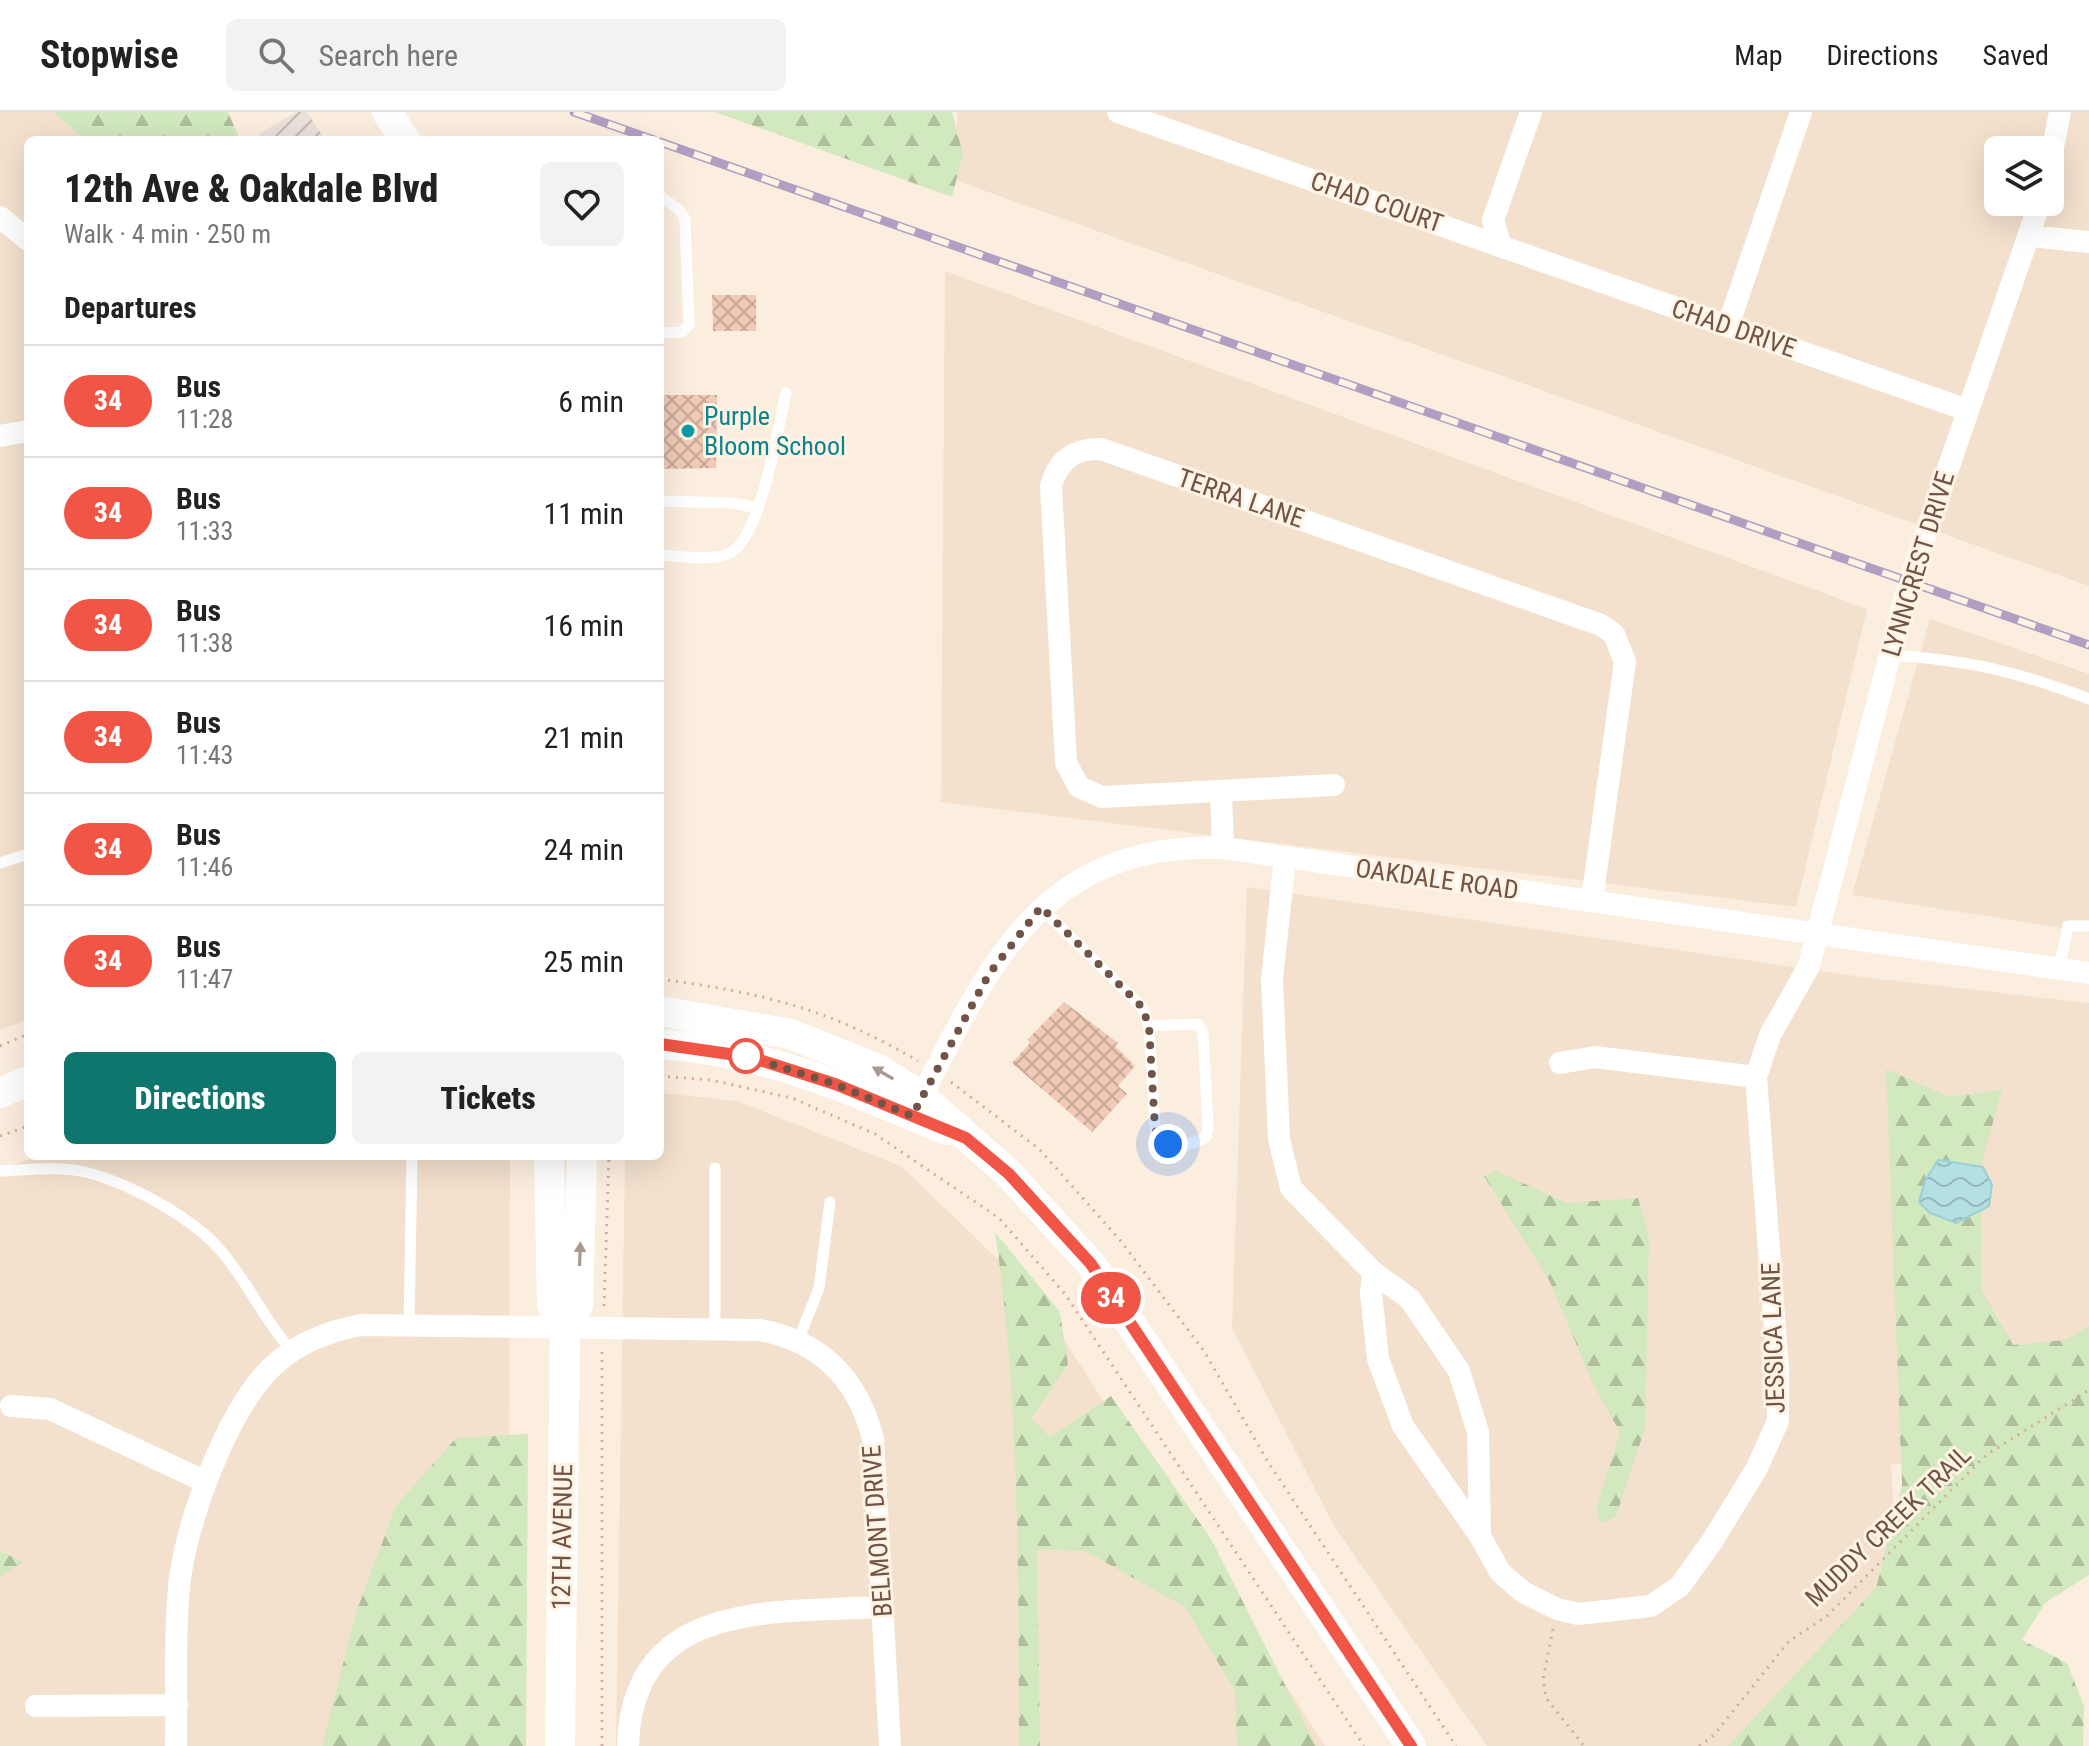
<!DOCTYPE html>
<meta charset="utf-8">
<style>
body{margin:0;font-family:"Roboto Condensed",sans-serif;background:#f2f2f2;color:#222;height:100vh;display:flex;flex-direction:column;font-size:30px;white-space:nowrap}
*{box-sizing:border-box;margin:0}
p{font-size:26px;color:#767676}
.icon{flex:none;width:44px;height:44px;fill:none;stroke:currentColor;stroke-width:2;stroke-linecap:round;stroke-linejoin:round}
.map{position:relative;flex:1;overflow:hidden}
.drawer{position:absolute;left:24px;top:24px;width:640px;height:1024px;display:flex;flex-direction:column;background:#fff;border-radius:12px;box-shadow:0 8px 32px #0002}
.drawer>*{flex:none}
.badge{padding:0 16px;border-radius:26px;font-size:28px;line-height:52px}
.tools{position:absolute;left:1984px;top:24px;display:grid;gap:16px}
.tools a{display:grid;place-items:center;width:80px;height:80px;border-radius:12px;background:#fff;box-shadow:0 8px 32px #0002;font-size:40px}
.you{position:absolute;width:40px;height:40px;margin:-20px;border:6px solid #fff;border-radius:50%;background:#1a73e8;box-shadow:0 0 0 12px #1a73e833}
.map>.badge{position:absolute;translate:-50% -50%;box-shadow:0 0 0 4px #fff}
h2{padding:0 40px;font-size:30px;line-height:72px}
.round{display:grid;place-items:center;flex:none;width:84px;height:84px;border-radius:12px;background:#f2f2f2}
.overview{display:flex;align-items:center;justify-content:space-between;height:136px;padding:0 40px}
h1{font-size:38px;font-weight:800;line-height:60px}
.button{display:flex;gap:16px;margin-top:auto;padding:16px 40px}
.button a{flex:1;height:92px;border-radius:12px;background:#0f766e;color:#fff;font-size:32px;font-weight:800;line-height:92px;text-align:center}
.button a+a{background:#f2f2f2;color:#222}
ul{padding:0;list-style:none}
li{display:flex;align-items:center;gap:24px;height:112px;padding:0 40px;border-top:2px solid #e0e0e0}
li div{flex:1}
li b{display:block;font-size:30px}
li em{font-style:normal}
li .badge{min-width:88px;font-weight:700;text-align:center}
header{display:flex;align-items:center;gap:48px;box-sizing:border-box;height:112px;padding:0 40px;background:#fff;border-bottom:2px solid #e0e0e0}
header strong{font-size:38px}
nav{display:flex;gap:44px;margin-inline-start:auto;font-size:28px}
.search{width:560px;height:72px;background:#f2f2f2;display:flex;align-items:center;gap:20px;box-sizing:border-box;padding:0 28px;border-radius:12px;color:#767676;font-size:30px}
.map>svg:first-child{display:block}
.residential{fill:#f3e0cd;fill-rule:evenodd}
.industrial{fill:url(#industrial-furrows)}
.forest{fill:url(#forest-firs)}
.water{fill:url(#water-waves);stroke:#9bd0d6;stroke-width:2}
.building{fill:url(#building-cross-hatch)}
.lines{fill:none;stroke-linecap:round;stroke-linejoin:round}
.path{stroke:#d5ad9b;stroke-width:3;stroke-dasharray:2 6;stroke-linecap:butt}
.lane{stroke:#fff;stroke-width:11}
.street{stroke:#fff;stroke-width:22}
.secondary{stroke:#fff;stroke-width:30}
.rail-casing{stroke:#b09fc3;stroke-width:9}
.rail{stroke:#fff3e4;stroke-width:6;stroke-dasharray:18;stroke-linecap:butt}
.oneway{fill:#aa9891}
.line-casing{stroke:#fff;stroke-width:18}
.line{stroke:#f05546;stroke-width:12}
.walk{stroke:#715447;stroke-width:8;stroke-dasharray:0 14.4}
.culture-dot{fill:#0f9aa8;stroke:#fff3e4;stroke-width:3}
.stop-dot{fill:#fff;stroke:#f05546;stroke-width:4}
.labels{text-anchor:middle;stroke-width:6;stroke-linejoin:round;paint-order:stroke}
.street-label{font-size:26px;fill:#715447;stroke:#fff3e4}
.culture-label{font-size:26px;fill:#0d838f;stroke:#fff3e4;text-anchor:start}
</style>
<header>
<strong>Stopwise</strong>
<div class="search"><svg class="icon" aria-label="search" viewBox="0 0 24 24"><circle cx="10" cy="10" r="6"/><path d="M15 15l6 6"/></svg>Search here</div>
<nav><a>Map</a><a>Directions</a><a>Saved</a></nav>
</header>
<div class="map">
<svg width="2089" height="1634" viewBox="0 0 2089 1634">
<defs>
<pattern id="industrial-furrows" width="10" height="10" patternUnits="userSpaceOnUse" patternTransform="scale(2)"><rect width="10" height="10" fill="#eae1db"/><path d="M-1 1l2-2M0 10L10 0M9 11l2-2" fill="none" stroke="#c2b9b3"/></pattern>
<pattern id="forest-firs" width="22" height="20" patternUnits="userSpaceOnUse" patternTransform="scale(2)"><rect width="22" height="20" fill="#d2e8be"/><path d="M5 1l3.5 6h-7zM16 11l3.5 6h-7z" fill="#afbf9c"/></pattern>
<pattern id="water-waves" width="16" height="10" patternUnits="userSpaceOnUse" patternTransform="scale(2)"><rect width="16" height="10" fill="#b4e0e4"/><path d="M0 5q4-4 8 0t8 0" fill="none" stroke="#97b8bb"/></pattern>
<pattern id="building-cross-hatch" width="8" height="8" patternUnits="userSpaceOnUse" patternTransform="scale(2)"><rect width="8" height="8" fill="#f0cab7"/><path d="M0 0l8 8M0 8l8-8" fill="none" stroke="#c7a797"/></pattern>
</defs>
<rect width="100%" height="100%" fill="#fceedf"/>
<!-- residential -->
<path class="residential" d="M0 0H213L223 28H28V907L0 918Z
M958 0H2089V474L952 67ZM1998 38H2050V90H1998Z
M945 159 1867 497 1796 795 941 690Z
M1930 507 2089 562V820L1852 783Z
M1247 775 1862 865 2089 891V1343L1891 1352 1898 1476 1757 1634H1487L1334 1414 1232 1216Z
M660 981 737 989 901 1054 1036 1184 1325 1634H616L625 1044H660Z
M39 1044H510L508 1634H0V1057Z"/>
<!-- industrial -->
<path class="industrial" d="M296 0H307L325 28H263L259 22Z"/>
<!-- forest -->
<path class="forest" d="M53 0H228L240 28H86Z
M715 0H952L963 42 952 85Z
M1886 957 1950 985 2002 978 1982 1049V1179L2013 1233 2064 1228 2089 1215V1463L2045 1491 2022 1528 2067 1551 2084 1594 2083 1634H1728L1876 1476 1902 1373Z
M1496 1059 1567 1091 1638 1086 1649 1126 1645 1316 1616 1405 1601 1411 1596 1397 1620 1320 1594 1274 1550 1170 1484 1064Z
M995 1120 1060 1200 1068 1252 1031 1307 1050 1325 1111 1284 1211 1427 1316 1634H1237L1235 1579 1185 1495 1085 1439 1037 1437 1040 1634H1019C1018 1462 1020 1290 995 1120Z
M528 1322 526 1634H322L356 1501 396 1394 456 1326Z
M0 1439 23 1450 0 1465Z"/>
<!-- water -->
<path class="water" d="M1938 1048 1983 1055 1992 1073 1989 1094 1956 1111 1930 1101 1919 1090 1925 1069Z"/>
<!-- building -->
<path class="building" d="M712 183H756V219H713Z
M660 283H717L716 356 660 357Z
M1064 890 1118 931 1115 934 1135 954 1118 974 1127 982 1092 1020 1012 951 1030 931 1027 928Z"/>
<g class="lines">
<!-- path -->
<path class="path" d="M660 867C762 881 828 896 918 949
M0 934 28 922
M660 964 711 968 792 986 875 1022 999 1106 1065 1182 1364 1634
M951 970 1039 1037 1120 1128 1204 1239 1268 1350 1456 1634
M0 1024 28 1014
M604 1194 609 1044
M1553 1517 1543 1567 1546 1586 1584 1634
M602 1634V1238
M1699 1634 1714 1623 1789 1529 1827 1504 1986 1343 2089 1278"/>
<!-- lane -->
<path class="lane" d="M660 84 679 98 685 107 689 213 682 220 660 221
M660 389 733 391 757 396
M660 443C681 444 709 449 728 442 761 429 778 314 786 281
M1890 543C1966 548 2017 559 2089 587
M0 751 28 742
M1041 796 1142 895 1149 914 1155 1016 1159 1029C1174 1035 1192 1034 1206 1025L1208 1015 1203 921 1198 912 1149 914
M2059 857 2068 814H2089
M0 1059C28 1058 58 1054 85 1060 129 1071 192 1105 221 1139 248 1170 264 1208 291 1238
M409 1214 412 1044
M715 1217V1056
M798 1229 819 1176 830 1090"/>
<!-- street -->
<path class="street" d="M1118 0 1967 298
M2050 51 2060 0
M0 105 28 128
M2030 124 2089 130
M1501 134 1493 108 1531 0
M1728 214 1801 0
M0 324 28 319
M1334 673 1102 685 1079 675 1066 651 1051 374C1058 348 1075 336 1101 337L1601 513 1614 522 1625 550 1592 788
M1221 679 1223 736
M1285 746 1272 867 1279 1027 1291 1076 1373 1160 1371 1181 1378 1247 1403 1314 1480 1424 1500 1460 1523 1480 1557 1497 1578 1502 1651 1494 1680 1474 1713 1428 1757 1356 1778 1309V1257L1756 965 1770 923 1809 854 1909 470 2040 90
M1560 951 1595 945 1756 965
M916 995C989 854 1040 730 1223 736L2089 861
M1373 1160 1410 1187 1459 1259 1478 1320 1480 1424
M11 1294 50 1297 206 1370
M36 1594 177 1593
M176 1634C177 1582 174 1527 179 1475 185 1412 227 1297 274 1253 299 1230 328 1219 361 1213L759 1218C821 1229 858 1267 873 1327L890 1634
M628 1634C632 1486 777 1501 882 1495"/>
<!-- secondary -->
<path class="secondary" d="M387 0 405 28
M660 899 790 922 878 957 922 985 1009 1062 1091 1152 1411 1634
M660 932C761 938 853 978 946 1018
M0 981 28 969
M549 1044 552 1193 565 1216 560 1634
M565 1216 578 1193 582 1044"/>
<!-- rail casing -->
<g class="rail-casing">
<path id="rail" d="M574 0 654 28
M660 30 2089 533"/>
</g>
<!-- rail -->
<use href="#rail" class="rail"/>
</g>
<!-- one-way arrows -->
<defs><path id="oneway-solid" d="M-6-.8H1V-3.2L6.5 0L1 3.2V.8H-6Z" transform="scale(2)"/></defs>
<g class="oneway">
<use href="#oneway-solid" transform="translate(883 961) rotate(-150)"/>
<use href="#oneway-solid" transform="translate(580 1142) rotate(-88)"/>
</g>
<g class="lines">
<!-- line casing -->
<g class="line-casing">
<path id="line" d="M660 932 750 945 835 972 966 1026 1009 1062 1091 1152 1411 1634"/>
</g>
<!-- line -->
<use href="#line" class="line"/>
<!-- walk -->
<path class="walk" d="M746 944 835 972 912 1004 989 862 1041 795 1142 895 1149 914 1155 1016 1159 1029 1168 1032"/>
</g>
<!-- markers -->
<circle class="culture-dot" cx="688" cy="319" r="8"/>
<circle class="stop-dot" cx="746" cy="944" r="16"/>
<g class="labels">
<!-- street labels -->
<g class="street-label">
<text transform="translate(1377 90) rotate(19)" y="9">CHAD COURT</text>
<text transform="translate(1734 216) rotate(19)" y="9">CHAD DRIVE</text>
<text transform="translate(1241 386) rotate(19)" y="9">TERRA LANE</text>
<text transform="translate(1918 452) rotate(-73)" y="9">LYNNCREST DRIVE</text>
<text transform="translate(1437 767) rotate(8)" y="9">OAKDALE ROAD</text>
<text transform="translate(1773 1226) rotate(-92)" y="9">JESSICA LANE</text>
<text transform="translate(1888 1414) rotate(-44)" y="9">MUDDY CREEK TRAIL</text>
<text transform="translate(877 1419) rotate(-94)" y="9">BELMONT DRIVE</text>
<text transform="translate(562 1425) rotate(-89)" y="9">12TH AVENUE</text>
</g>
<!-- culture labels -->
<g class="culture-label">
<text x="704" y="313">Purple<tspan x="704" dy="30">Bloom School</tspan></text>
</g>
</g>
</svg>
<div class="tools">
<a><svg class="icon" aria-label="layers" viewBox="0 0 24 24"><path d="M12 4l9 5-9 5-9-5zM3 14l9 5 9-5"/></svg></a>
</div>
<div class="you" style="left:1168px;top:1032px"></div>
<b class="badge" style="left:1111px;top:1186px;background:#f05546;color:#fff">34</b>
<section class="drawer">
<div class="overview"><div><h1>12th Ave &amp; Oakdale Blvd</h1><p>Walk · 4 min · 250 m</p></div><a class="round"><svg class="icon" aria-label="heart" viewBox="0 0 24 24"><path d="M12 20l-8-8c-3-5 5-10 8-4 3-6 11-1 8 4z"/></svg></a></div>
<h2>Departures</h2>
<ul>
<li><span class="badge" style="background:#f05546;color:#fff">34</span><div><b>Bus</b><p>11:28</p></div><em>6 min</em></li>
<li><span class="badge" style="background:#f05546;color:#fff">34</span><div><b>Bus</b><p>11:33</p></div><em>11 min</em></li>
<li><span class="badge" style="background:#f05546;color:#fff">34</span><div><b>Bus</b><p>11:38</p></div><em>16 min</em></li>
<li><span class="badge" style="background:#f05546;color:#fff">34</span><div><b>Bus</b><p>11:43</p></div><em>21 min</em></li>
<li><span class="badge" style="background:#f05546;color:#fff">34</span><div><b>Bus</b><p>11:46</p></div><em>24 min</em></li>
<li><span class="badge" style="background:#f05546;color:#fff">34</span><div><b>Bus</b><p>11:47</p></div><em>25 min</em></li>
</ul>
<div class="button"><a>Directions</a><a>Tickets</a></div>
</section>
</div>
